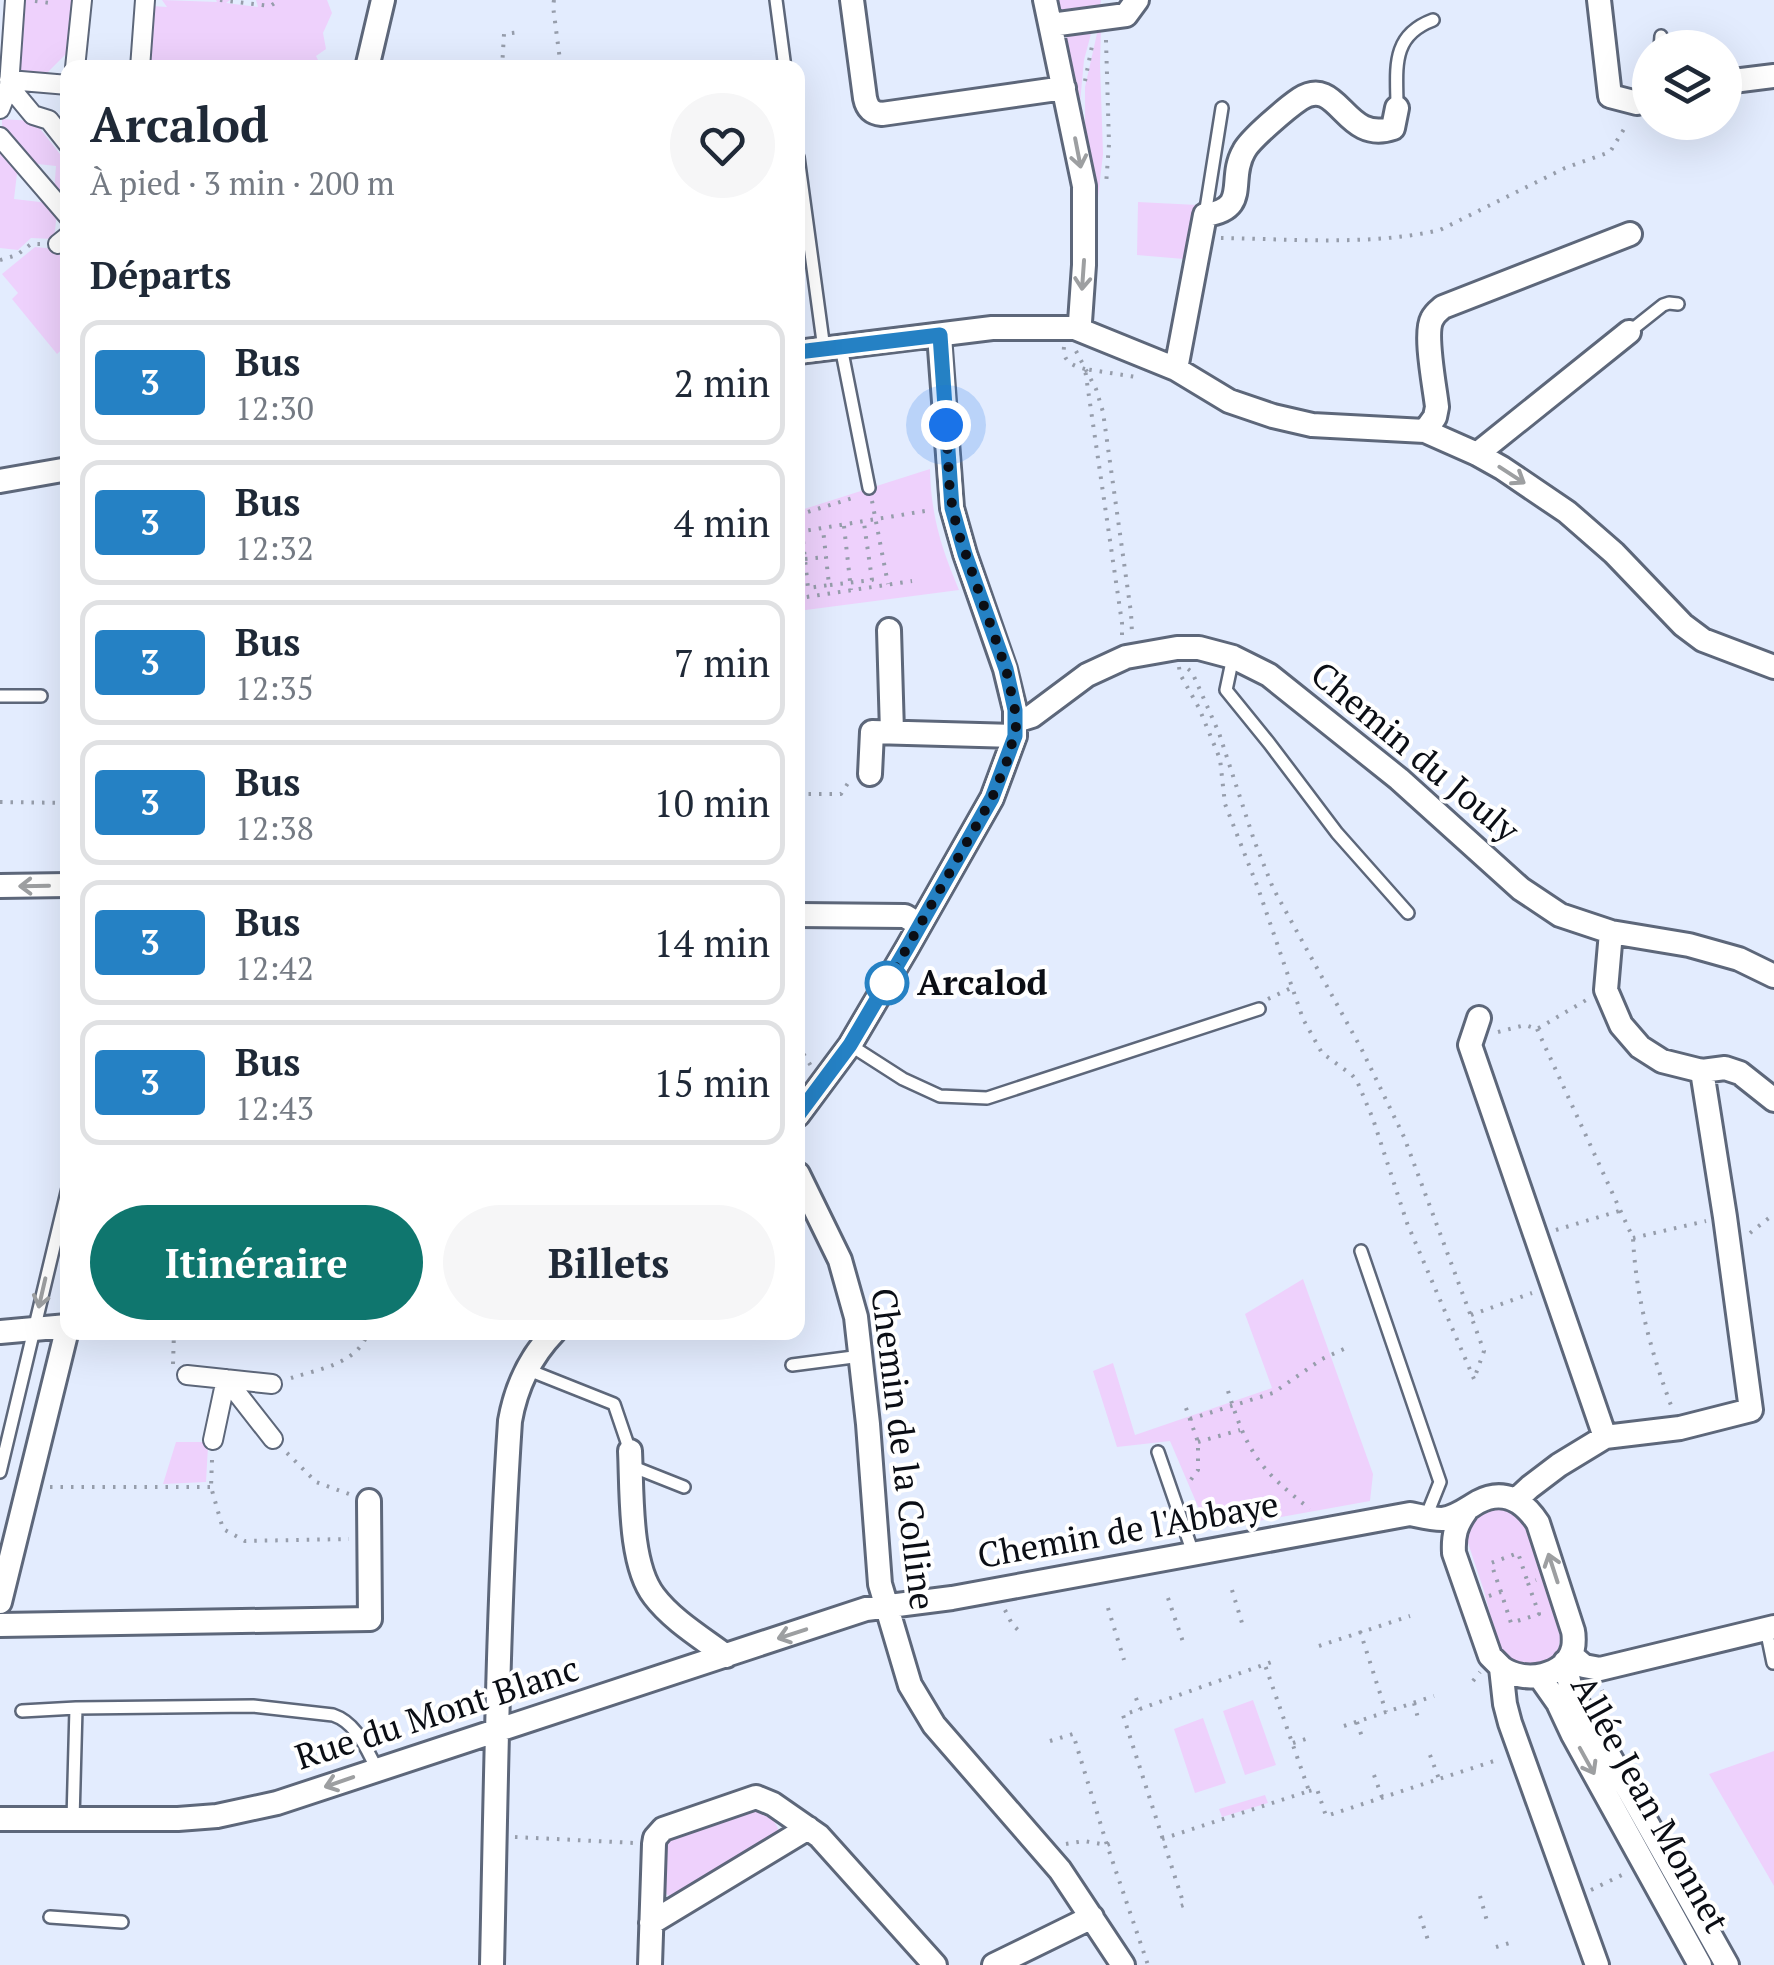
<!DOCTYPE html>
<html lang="fr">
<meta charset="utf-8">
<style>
body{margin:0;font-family:"PT Serif",serif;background:#f6f6f7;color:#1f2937;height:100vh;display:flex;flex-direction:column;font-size:38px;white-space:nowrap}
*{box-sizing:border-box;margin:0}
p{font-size:32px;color:#747a83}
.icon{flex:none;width:55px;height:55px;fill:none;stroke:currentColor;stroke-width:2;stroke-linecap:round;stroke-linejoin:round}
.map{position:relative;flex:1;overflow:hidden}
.details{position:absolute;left:60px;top:60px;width:745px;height:1280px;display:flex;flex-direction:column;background:#fff;border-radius:20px;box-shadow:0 10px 40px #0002}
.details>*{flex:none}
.badge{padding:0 20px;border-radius:8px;font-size:35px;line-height:65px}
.tools{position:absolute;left:1632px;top:30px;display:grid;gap:20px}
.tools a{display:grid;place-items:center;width:110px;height:110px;border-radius:50%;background:#fff;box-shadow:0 10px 40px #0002;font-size:50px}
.you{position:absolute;width:50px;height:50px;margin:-25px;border:8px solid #fff;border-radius:50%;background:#1a73e8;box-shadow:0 0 0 15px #1a73e833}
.map>.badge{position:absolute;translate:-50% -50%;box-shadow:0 0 0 5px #fff}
h2{padding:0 30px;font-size:38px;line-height:90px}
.round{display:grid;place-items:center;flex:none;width:105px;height:105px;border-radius:52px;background:#f6f6f7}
.head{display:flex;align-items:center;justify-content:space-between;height:170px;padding:0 30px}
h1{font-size:48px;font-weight:600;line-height:75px}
.action{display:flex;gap:20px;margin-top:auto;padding:20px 30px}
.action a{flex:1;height:115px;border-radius:60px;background:#0f766e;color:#fff;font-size:40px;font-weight:600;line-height:115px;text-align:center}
.action a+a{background:#f6f6f7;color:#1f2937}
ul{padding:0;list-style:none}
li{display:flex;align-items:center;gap:30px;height:125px;margin:0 20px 15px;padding:0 10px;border:5px solid #e0e1e3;border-radius:20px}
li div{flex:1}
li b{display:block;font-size:38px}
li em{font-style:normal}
li .badge{min-width:110px;font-weight:700;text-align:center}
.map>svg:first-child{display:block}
.green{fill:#eed1fc}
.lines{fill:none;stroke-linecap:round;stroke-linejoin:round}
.service-casing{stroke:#5d677a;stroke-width:16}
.pedestrian-casing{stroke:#5d677a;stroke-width:22}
.minor-casing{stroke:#5d677a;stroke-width:28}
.path{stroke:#969dab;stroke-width:4;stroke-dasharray:2.5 8;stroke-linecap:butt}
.service{stroke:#fff;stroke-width:11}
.pedestrian{stroke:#fff;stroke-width:18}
.minor{stroke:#fff;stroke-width:22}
.oneway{stroke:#9d9fa1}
.line-casing{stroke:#fff;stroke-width:22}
.line{stroke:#2581c4;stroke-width:15}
.walk{stroke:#0b0e15;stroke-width:10;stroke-dasharray:0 18}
.stop-dot{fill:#fff;stroke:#2581c4;stroke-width:5}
.labels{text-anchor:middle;stroke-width:8;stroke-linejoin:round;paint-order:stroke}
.street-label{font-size:35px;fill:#0b0e15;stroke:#fff}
.stop-label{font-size:35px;font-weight:bold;fill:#0b0e15;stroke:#fff;text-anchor:start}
</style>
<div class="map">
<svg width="1774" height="1965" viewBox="0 0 1774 1965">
<rect width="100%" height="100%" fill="#e3ecfe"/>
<!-- green -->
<path class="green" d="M24 0H75L71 49 44 76 18 74Z
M162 0 217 2 216 0H230L226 3 258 7 256 0H327L332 13 323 33 326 49 316 56 319 62 318 67 147 68 152 6 167 7Z
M1054 0H1101L1100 10 1065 15 1057 10Z
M1098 29H1101L1100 64 1103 154 1098 198 1085 129V87Z
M1092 30 1084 60 1080 103 1065 40 1069 33Z
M2 119 34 121 67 163V209L54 193 56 166 28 163 2 132Z
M0 153H8L18 165 14 199 49 203 57 212 54 239 31 238 18 250 0 248Z
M1138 202 1197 205 1184 259 1137 255Z
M35 247 67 250V345L57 354 12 299 18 293 2 274Z
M930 469C931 516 941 547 959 590L798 611V511Z
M1303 1279 1373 1474 1370 1501 1208 1530 1170 1441 1117 1447 1093 1371 1113 1363 1135 1435 1272 1388 1245 1314Z
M176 1442H202L208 1446 206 1482 163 1484Z
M1490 1508H1509L1525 1520 1560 1636C1559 1663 1546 1662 1524 1666L1500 1651 1484 1591 1465 1534 1474 1519Z
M1253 1700 1276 1765 1245 1775 1223 1711Z
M1203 1718 1226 1783 1195 1793 1174 1729Z
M1774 1751V1886L1709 1774Z
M1265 1795 1268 1803 1222 1817 1219 1809Z
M754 1807C765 1811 776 1820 779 1832L676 1900 663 1892 661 1848 666 1837Z"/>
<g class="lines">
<!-- service casing -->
<g class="service-casing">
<path id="service" d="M776 0 785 68
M1660 48 1661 36
M1397 108C1397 69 1390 36 1433 20
M798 157 824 349
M1205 215 1222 108
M1629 332 1663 305 1669 303 1678 304
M841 347 869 488
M1233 657 1226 690 1269 743 1337 833 1408 913
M0 696H41
M850 1045 903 1079 940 1096 987 1098 1259 1009
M1361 1251 1440 1482 1426 1517
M792 1365 861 1356
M526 1369 614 1404 630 1451
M1158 1452 1193 1553
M631 1466 684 1487
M0 1472 68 1188
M1766 1629 1773 1663
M22 1711 76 1708
M73 1820 76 1708 253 1706 333 1715C357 1723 366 1749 377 1769
M50 1917 122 1922"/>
</g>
<!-- pedestrian casing -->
<g class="pedestrian-casing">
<path id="pedestrian" d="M15 0 9 86 33 115 49 120 68 144
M75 68 82 0
M140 68 145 0
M9 80 68 85
M0 109 9 86
M0 137 68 216
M58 244 68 236
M187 1375 272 1384
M213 1440 226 1379 273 1439"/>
</g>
<!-- minor casing -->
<g class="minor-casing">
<path id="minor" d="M852 0 865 98C867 108 871 113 882 114L1064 88
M1045 0 1084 186V265L1080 322 1075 328
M1599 0 1610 96 1637 103 1650 97
M1051 25 1126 15 1137 0
M367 68 383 0
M1725 82 1774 76
M798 352 992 328H1075L1176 369 1229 401 1273 416 1312 425 1425 431 1477 454 1502 468 1567 512 1614 553 1683 625 1703 640 1774 667
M1176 369 1205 215C1251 209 1227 180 1244 151 1250 139 1288 107 1300 99 1339 74 1344 145 1393 128L1397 108
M1425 431 1435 417 1437 407C1435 388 1424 334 1432 319 1435 313 1437 312 1443 307L1630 234
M1477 454 1629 332
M0 481 68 469
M889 630 892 732
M1016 721 1032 716 1087 675 1126 657 1177 648H1199L1233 657 1269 675 1399 779 1521 889 1560 915 1611 932 1689 945 1739 959 1774 976
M870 774 872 732 1015 736
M0 886 68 885
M798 915 905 916 920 925
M1611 932 1606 990 1621 1025 1640 1047 1662 1061 1702 1071 1725 1068 1740 1073 1774 1100
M1479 1018 1470 1045 1605 1437
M798 1115 850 1045 907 948 992 798 1015 736V710L1005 669 965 554 952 508 939 335
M798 1174 840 1260 856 1317 868 1424 880 1584 910 1685 934 1725 1060 1870 1123 1965
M0 1332 67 1326
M630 1451C632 1491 629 1564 654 1596 672 1620 702 1638 726 1656
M1517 1499 1530 1487 1559 1465 1605 1437 1680 1428 1751 1410 1725 1217 1702 1071
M0 1602 68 1326
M0 1625 370 1619 369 1501
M1571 1655 1584 1666 1600 1669 1774 1627
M1565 1662 1572 1695 1592 1725 1727 1965
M1501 1668 1505 1704 1510 1723 1597 1965
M1539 1676 1558 1703 1573 1735 1700 1965
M0 1819H178L217 1816 277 1803 866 1609 952 1598 1410 1514C1420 1516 1431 1519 1442 1519 1455 1518 1466 1509 1478 1502 1504 1488 1524 1501 1538 1523L1573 1631C1574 1635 1574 1644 1573 1648 1566 1677 1524 1684 1502 1668 1501 1667 1491 1657 1490 1656L1454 1553C1453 1535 1456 1525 1466 1511
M651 1923 808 1828
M492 1965C496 1784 498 1602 510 1421 516 1387 529 1358 554 1332
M650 1965 654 1844 655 1838 663 1829 756 1797 773 1804 819 1836 935 1965
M994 1965 1092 1917"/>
</g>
<!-- path -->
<path class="path" d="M220 0 270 6 280 0
M554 0 553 6 561 68
M35 1 50 3
M1106 40 1109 144 1106 185
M502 68 504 34 521 32
M1085 81 1093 41
M1221 238C1293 239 1369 246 1440 230L1565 168 1610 152 1627 124
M0 260 17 255 31 244H41
M62 307H68
M1064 347C1062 361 1073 366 1085 369
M1076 351 1096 389 1103 412 1131 613 1132 633
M872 501 888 584
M798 515 856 497
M844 526 851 590
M802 531 808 588 829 585 823 529
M798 532 931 510
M805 559 826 557
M798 584 800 598 912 581
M830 585 872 580 864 523
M1122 635V623L1085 369 1136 377
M1179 667 1180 674 1199 708 1220 759 1225 804 1258 888 1303 1019 1322 1053 1352 1075 1357 1081 1373 1119 1407 1223 1474 1379
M1188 669 1192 672 1219 733 1254 840 1273 888 1362 1050 1404 1137 1484 1351 1474 1379
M798 794H841L850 780
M799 794V894
M0 802 68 803
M1268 999 1291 988
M1537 1029 1633 1238C1636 1298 1651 1352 1672 1408
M1498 1032 1525 1025 1537 1029 1588 999
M798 1045 811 1066
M1556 1230 1619 1211
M1750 1233 1774 1214
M1633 1238 1706 1221
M1471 1315 1532 1293
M173 1364 174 1332
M291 1378C319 1369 358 1364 368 1332
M1228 1391C1247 1452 1259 1469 1310 1509
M1186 1408 1198 1442V1470L1187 1485
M1190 1419 1273 1393 1322 1359 1346 1348
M1198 1442 1240 1430
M287 1453 316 1482 349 1494
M212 1460 211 1487 223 1529 245 1541 349 1539
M50 1487H211
M1232 1590 1242 1623
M1501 1592 1491 1563 1518 1553 1528 1583
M1489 1596 1501 1592 1511 1623 1539 1614 1528 1583 1536 1580
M1168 1598 1183 1642
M1108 1608 1124 1660
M1005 1610 1012 1624 1019 1631
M1360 1631 1386 1712
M1319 1646 1410 1616
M1473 1681 1480 1672
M1602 1690 1609 1710
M1136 1698 1140 1709
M1414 1703 1418 1718
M1357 1722 1362 1737
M1344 1726 1434 1696
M1050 1741 1073 1734 1107 1845 1148 1965
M1293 1743 1306 1739
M1430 1755 1439 1779
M1374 1775 1382 1797
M1309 1791 1317 1789 1326 1816 1500 1759
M515 1837 635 1843
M1162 1839 1309 1791 1265 1665
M1066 1844 1084 1841 1107 1845 1115 1842
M1591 1890 1628 1872
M1480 1896 1487 1921
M1181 1906 1184 1905 1123 1715 1277 1660
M1420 1916 1428 1940
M1496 1947 1513 1942"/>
<!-- service -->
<use href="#service" class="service"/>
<!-- pedestrian -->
<use href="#pedestrian" class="pedestrian"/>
<!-- minor -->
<use href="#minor" class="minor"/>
</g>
<!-- one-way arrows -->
<defs><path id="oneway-shaft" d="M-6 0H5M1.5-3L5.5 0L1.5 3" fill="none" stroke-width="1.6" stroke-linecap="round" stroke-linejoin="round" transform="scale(2.5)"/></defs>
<g class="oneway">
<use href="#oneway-shaft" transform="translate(1078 153) rotate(79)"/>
<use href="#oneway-shaft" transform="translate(1083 275) rotate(94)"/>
<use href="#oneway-shaft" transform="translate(1512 475) rotate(33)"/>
<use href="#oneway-shaft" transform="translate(34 886) rotate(179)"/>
<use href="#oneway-shaft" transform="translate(42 1293) rotate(103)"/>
<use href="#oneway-shaft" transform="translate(1553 1568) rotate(-108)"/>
<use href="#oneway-shaft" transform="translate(792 1634) rotate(162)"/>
<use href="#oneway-shaft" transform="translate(1587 1761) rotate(61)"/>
<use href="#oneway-shaft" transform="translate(339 1782) rotate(161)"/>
</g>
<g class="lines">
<!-- line casing -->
<g class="line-casing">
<path id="line" d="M798 352 940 335 952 508 965 554 1006 669 1015 710V736L992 798 907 948 850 1045 798 1115"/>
</g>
<!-- line -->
<use href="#line" class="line"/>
<!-- walk -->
<path class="walk" d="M887 983 992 798 1007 761 1016 729 1015 710 1006 669 957 529 950 494 946 425"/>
</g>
<!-- markers -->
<circle class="stop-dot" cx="887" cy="983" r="20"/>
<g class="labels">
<!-- street labels -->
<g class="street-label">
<text transform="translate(1415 752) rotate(40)" y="12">Chemin du Jouly</text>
<text transform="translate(903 1449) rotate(83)" y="12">Chemin de la Colline</text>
<text transform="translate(1128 1530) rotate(-10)" y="12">Chemin de l'Abbaye</text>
<text transform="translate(437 1713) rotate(-18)" y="12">Rue du Mont Blanc</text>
<text transform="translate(1650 1804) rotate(61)" y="12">Allée Jean Monnet</text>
</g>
<!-- stop labels -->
<g class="stop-label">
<text x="917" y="995">Arcalod</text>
</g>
</g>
</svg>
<div class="tools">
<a><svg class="icon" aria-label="layers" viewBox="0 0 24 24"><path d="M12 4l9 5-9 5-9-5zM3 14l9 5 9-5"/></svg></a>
</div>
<div class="you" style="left:946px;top:425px"></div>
<section class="details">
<div class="head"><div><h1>Arcalod</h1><p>À pied · 3 min · 200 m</p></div><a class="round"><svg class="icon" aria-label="heart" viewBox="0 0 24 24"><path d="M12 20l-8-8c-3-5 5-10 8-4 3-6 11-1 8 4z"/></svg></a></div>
<h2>Départs</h2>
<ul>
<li><span class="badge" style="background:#2581c4;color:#fff">3</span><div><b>Bus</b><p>12:30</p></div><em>2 min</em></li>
<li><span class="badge" style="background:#2581c4;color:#fff">3</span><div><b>Bus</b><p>12:32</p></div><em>4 min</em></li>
<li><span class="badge" style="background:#2581c4;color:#fff">3</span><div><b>Bus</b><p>12:35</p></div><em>7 min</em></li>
<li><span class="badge" style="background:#2581c4;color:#fff">3</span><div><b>Bus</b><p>12:38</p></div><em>10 min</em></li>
<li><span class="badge" style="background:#2581c4;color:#fff">3</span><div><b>Bus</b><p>12:42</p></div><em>14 min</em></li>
<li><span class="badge" style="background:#2581c4;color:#fff">3</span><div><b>Bus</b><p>12:43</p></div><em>15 min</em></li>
</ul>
<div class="action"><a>Itinéraire</a><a>Billets</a></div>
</section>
</div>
